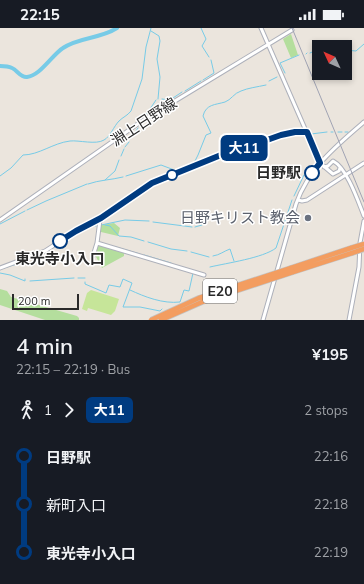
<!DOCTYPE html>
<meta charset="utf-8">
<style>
body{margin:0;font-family:Mulish,"Noto Sans JP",sans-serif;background:#242831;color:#f1f3f6;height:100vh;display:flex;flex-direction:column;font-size:15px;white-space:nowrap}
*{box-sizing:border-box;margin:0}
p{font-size:13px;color:#9ea1a6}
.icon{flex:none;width:22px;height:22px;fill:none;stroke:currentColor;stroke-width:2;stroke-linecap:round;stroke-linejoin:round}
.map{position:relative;height:292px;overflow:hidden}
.sheet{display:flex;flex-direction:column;background:#171b24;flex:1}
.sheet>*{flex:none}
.badge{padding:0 8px;border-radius:6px;font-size:14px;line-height:26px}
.needle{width:26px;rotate:314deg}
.fabs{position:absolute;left:312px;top:12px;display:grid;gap:8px}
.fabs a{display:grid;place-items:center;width:40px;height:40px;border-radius:0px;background:#171b24;box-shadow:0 2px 6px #0003;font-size:20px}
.scale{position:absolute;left:12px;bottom:10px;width:67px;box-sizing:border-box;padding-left:4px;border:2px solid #2a2a2a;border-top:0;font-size:11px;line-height:14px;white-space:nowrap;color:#2a2a2a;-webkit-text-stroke:3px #fff;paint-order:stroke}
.map>.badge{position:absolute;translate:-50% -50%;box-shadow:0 0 0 2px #fff}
.legs{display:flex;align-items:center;gap:6px;height:44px;padding:0 16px;font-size:13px}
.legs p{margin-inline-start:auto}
.overview{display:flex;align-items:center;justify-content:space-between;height:68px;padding:0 16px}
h1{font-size:22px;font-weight:600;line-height:30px}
ul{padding:0 16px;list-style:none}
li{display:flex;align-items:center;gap:14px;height:48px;font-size:15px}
li i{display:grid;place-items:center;width:6px;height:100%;margin:0 5px;background:currentColor}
li i::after{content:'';width:10px;height:10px;margin:-5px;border:3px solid;border-radius:50%;background:#171b24}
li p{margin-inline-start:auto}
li:first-child i{background:linear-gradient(#0000 50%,currentColor 0)}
li:last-child i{background:linear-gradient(currentColor 50%,#0000 0)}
.status{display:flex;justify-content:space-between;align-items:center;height:28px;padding:0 20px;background:#171b24;direction:ltr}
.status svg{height:11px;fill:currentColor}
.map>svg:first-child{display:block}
.green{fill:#b4de9d}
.pitch{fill:#c6e599}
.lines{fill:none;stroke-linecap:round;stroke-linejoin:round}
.stream{stroke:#77cbe7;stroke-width:1}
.river{stroke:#77cbe7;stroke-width:4}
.secondary-casing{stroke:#adb0ba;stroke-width:5}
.highway-casing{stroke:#c3c3c3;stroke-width:6}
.secondary{stroke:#fff;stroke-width:3}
.highway{stroke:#f39d60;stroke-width:4.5}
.rail{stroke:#a0a3b3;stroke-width:1}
.highway-bridge-casing{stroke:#c3c3c3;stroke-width:6;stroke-linecap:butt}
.highway-bridge{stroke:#f39d60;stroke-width:4.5}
.line-1-casing{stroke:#fff;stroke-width:9}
.line-1{stroke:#003b80;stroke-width:6}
.stop-1-dot{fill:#fff;stroke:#003b80;stroke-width:2}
.worship-dot{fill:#6b7280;stroke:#fff;stroke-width:1.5}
.labels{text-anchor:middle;stroke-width:3;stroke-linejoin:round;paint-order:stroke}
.shield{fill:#fff;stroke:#6a6a6a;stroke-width:1}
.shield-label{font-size:14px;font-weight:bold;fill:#2a2a2a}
.street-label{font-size:15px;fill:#2a2a2a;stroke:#fff}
.stop-label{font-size:15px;font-weight:bold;fill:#2a2a2a;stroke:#fff;text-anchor:end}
.worship-label{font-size:15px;fill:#5b616d;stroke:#fff;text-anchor:end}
</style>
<div class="status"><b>22:15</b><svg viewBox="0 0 49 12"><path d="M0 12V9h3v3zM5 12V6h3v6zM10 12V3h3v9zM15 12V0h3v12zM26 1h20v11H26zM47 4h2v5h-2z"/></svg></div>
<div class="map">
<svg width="364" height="292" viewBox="0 0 364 292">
<rect width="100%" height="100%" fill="#ebe5dd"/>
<!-- green -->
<path class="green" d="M291 6 298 27 291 30 283 11Z
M114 195 120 200 118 208 101 204 100 202 101 197Z
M97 217 124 225V228L102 240 95 227Z
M0 261 7 263 11 269 77 288 79 290V292H45L0 277Z"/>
<!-- pitch -->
<path class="pitch" d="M91 262 119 271 115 283 111 287 88 280 87 283 82 281 87 265Z"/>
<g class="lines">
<!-- stream -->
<path class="stream" d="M201 0 206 11 202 18 209 29
M151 3 159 8 160 13 157 31 160 49 158 71
M324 19 326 18
M345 22 356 23 364 16
M310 25 319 21
M306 26 307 25
M285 45 280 35 299 27
M203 52 214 45 211 32
M269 53 277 49
M185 63 201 53
M162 71 170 72 182 64
M146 87 156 72
M331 104H333
M338 104H342
M345 104H348
M134 106 138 100
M311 106 327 104
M125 119 129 114
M241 123 280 109
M121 128 124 121
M193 137 198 127 206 107 211 105 203 88C206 76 215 77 225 74 231 72 234 65 241 63 248 60 257 59 266 57
M0 148 11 140 23 127C39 127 53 115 70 113 79 112 96 117 104 112 110 109 114 98 119 93 123 89 127 88 131 83L142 51 146 19 151 0
M126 148 161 137 177 143
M105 152 115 143 119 132
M157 155 173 151 203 136
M88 156C99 152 111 152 123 149
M294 168 304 147
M27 182 46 173 87 156
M104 191 154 157
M153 194 192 199
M0 196 25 183
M92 197 96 198
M101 197 125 192 149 193
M105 197 110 198 119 208 131 209 144 213
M195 199 202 197
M62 214 95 196
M148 214 171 221 187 223
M116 219 140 226
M191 224 209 229
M144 227 171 235
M213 228C220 227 224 223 230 221L234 233
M23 234 41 227 60 215
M210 239C227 235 263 230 276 220L292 172
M4 240 20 235
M0 245 10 247 25 253V251
M78 250H85
M30 253 74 250
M85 254V256L106 265 109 257 120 259 123 251 132 255 123 279H140L160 283 162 281
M130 262C145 269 163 276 180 274L184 262 189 263 193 245"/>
<!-- river -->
<path class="river" d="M0 38C4 38 8 38 12 40 17 42 21 50 27 49 40 48 52 27 63 20 79 9 100 11 117 0"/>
<!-- secondary casing -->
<g class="secondary-casing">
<path id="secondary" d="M261 0 320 135 333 146 339 143 340 140
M324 139 328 138 333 133C347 140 358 173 364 188
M298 172 302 173 307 172 364 135
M0 192 142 93 292 2
M97 215 204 247
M93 228 97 215 100 192
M0 240 45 223 76 203 101 191 152 155 221 127 239 122 287 104H307
M263 292 296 176C308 141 337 117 364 94
M349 292 359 239 360 215 364 193"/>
</g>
<!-- highway casing -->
<g class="highway-casing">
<path id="highway" d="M291 240 351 220
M293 244 352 225"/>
</g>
<!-- secondary -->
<use href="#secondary" class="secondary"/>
<!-- highway -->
<use href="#highway" class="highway"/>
<!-- rail -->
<path class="rail" d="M292 0 364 174"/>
<!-- highway-bridge casing -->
<g class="highway-bridge-casing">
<path id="highway-bridge" d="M351 220 364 216
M352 225 364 221
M151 292 199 270 291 240
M161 292 202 274 293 244"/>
</g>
<!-- highway-bridge -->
<use href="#highway-bridge" class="highway-bridge"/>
</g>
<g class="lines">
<!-- line-1 casing -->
<g class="line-1-casing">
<path id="line-1" d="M60 213 76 203 101 190 152 155 221 127 239 122 281 107 295 104H307L320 135 312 145"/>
</g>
<!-- line-1 -->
<use href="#line-1" class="line-1"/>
</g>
<!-- markers -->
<g class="stop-1-dot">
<circle cx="312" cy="145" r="7"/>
<circle cx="172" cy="147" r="5"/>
<circle cx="60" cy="213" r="7"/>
</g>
<circle class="worship-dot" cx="308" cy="190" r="4"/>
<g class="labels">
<!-- shield labels -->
<rect class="shield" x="203" y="251" width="34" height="24" rx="3"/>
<g class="shield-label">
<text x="220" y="268">E20</text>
</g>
<!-- street labels -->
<g class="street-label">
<text transform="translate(144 94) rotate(-33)" y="5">淵上日野線</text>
</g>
<!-- stop labels -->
<g class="stop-label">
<text x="301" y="150">日野駅</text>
<text x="60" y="236" text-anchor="middle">東光寺小入口</text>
</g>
<!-- worship labels -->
<g class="worship-label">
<text x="300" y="195">日野キリスト教会</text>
</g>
</g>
</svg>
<div class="fabs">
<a><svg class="needle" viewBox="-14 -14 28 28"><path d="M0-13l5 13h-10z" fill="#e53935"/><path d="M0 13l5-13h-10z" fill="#9ea1a6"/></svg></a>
</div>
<div class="scale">200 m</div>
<b class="badge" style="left:244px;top:120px;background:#003b80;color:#fff">大11</b>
</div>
<section class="sheet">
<div class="overview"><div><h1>4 min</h1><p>22:15 – 22:19 · Bus</p></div><b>¥195</b></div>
<div class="legs"><svg class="icon" aria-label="walk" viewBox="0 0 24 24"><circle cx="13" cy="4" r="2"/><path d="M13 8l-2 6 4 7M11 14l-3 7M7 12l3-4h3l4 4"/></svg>1<svg class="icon" aria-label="forward" viewBox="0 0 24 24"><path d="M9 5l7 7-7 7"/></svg><b class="badge" style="background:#003b80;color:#fff">大11</b><p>2 stops</p></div>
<ul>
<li><i style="color:#003b80"></i><b>日野駅</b><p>22:16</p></li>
<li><i style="color:#003b80"></i><span>新町入口</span><p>22:18</p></li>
<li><i style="color:#003b80"></i><b>東光寺小入口</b><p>22:19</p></li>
</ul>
</section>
